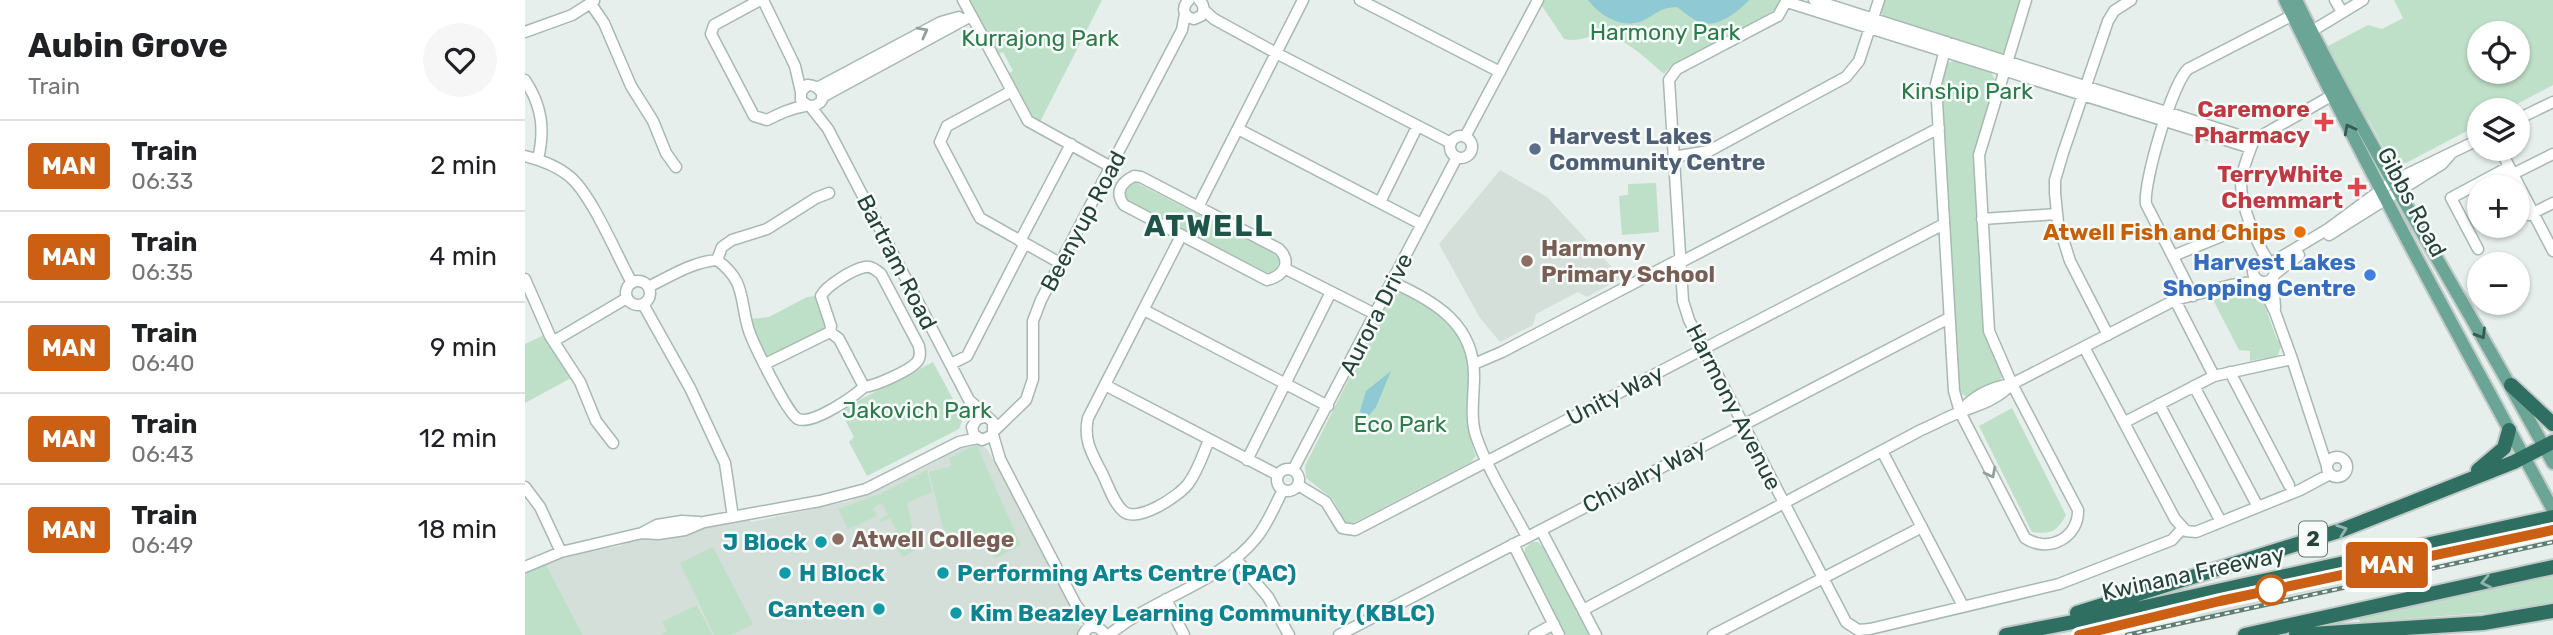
<!DOCTYPE html>
<meta charset="utf-8">
<style>
body{margin:0;font-family:Rubik,sans-serif;background:#f6f6f6;color:#202124;height:100vh;display:flex;flex-direction:column;font-size:26px;white-space:nowrap}
*{box-sizing:border-box;margin:0}
p{font-size:23px;color:#757577}
.icon{flex:none;width:38px;height:38px;fill:none;stroke:currentColor;stroke-width:2;stroke-linecap:round;stroke-linejoin:round}
.map{position:relative;flex:1;overflow:hidden}
.panel{display:flex;flex-direction:column;background:#fff;width:525px}
.panel>*{flex:none}
.badge{padding:0 14px;border-radius:5px;font-size:24px;line-height:46px}
.buttons{position:absolute;left:1942px;top:21px;display:grid;gap:14px}
.buttons a{display:grid;place-items:center;width:63px;height:63px;border-radius:50%;background:#fff;box-shadow:0 2px 5px #0004;font-size:35px}
.map>.badge{position:absolute;translate:-50% -50%;box-shadow:0 0 0 4px #fff}
.round{display:grid;place-items:center;flex:none;width:74px;height:74px;border-radius:37px;background:#f6f6f6}
.overview{display:flex;align-items:center;justify-content:space-between;height:119px;padding:0 28px}
h1{font-size:33px;font-weight:700;line-height:52px}
ul{padding:0;list-style:none}
li{display:flex;align-items:center;gap:21px;height:91px;padding:0 28px;border-top:2px solid #e0e0e0}
li div{flex:1}
li b{display:block;font-size:26px}
li em{font-style:normal}
li .badge{min-width:77px;font-weight:700;text-align:center}
main{display:flex;flex:1;min-height:0}
.map>svg:first-child{display:block}
.built{fill:#d4dfda}
.green{fill:#bfe0c8;fill-rule:evenodd}
.water{fill:#8ec9d4}
.lines{fill:none;stroke-linecap:round;stroke-linejoin:round}
.minor-casing{stroke:#a8b8b2;stroke-width:13}
.major-casing{stroke:#c2cac8;stroke-width:16}
.highway-casing{stroke:#c2cac8;stroke-width:18}
.minor{stroke:#fff;stroke-width:10}
.major{stroke:#6aa596;stroke-width:12}
.highway{stroke:#2f6f62;stroke-width:14}
.rail-casing{stroke:#5f7d75;stroke-width:4.5}
.rail{stroke:#f7fbf9;stroke-width:2;stroke-dasharray:5;stroke-linecap:butt}
.oneway{stroke:#92a09c}
.oneway2{stroke:#365b51}
.oneway3{stroke:#93b5ae}
.line-casing{stroke:#fff;stroke-width:16}
.line{stroke:#cb6015;stroke-width:10}
.health-dot{fill:#e0444e;stroke:#f7fbf9;stroke-width:2.5}
.service-dot{fill:#5c6f8a;stroke:#f7fbf9;stroke-width:2.5}
.food-dot{fill:#e8710a;stroke:#f7fbf9;stroke-width:2.5}
.education-dot{fill:#8d6e63;stroke:#f7fbf9;stroke-width:2.5}
.shop-dot{fill:#3f7fe0;stroke:#f7fbf9;stroke-width:2.5}
.culture-dot{fill:#0f9aa8;stroke:#f7fbf9;stroke-width:2.5}
.stop-dot{fill:#fff;stroke:#cb6015;stroke-width:3.5}
.labels{text-anchor:middle;stroke-width:5;stroke-linejoin:round;paint-order:stroke}
.shield{fill:#f7fbf9;stroke:#637a73;stroke-width:2}
.shield-label{font-size:21px;font-weight:bold;fill:#24423a}
.park-label{font-size:23px;fill:#2d7a4b;stroke:#f7fbf9}
.health-label{font-size:23px;font-weight:bold;fill:#be3a42;stroke:#f7fbf9;text-anchor:end}
.service-label{font-size:23px;font-weight:bold;fill:#4e5e75;stroke:#f7fbf9;text-anchor:start}
.street-label{font-size:23px;fill:#24423a;stroke:#f7fbf9}
.food-label{font-size:23px;font-weight:bold;fill:#c56008;stroke:#f7fbf9;text-anchor:end}
.education-label{font-size:23px;font-weight:bold;fill:#785e54;stroke:#f7fbf9;text-anchor:start}
.shop-label{font-size:23px;font-weight:bold;fill:#366cbe;stroke:#f7fbf9;text-anchor:end}
.culture-label{font-size:23px;font-weight:bold;fill:#0d838f;stroke:#f7fbf9;text-anchor:start}
.district-label{font-size:30px;font-weight:bold;letter-spacing:2px;fill:#1f5548;stroke:#f7fbf9}
</style>
<main>
<section class="panel">
<div class="overview"><div><h1>Aubin Grove</h1><p>Train</p></div><a class="round"><svg class="icon" aria-label="heart" viewBox="0 0 24 24"><path d="M12 20l-8-8c-3-5 5-10 8-4 3-6 11-1 8 4z"/></svg></a></div>
<ul>
<li><span class="badge" style="background:#cb6015;color:#fff">MAN</span><div><b>Train</b><p>06:33</p></div><em>2 min</em></li>
<li><span class="badge" style="background:#cb6015;color:#fff">MAN</span><div><b>Train</b><p>06:35</p></div><em>4 min</em></li>
<li><span class="badge" style="background:#cb6015;color:#fff">MAN</span><div><b>Train</b><p>06:40</p></div><em>9 min</em></li>
<li><span class="badge" style="background:#cb6015;color:#fff">MAN</span><div><b>Train</b><p>06:43</p></div><em>12 min</em></li>
<li><span class="badge" style="background:#cb6015;color:#fff">MAN</span><div><b>Train</b><p>06:49</p></div><em>18 min</em></li>
</ul>
</section>
<div class="map">
<svg width="2028" height="635" viewBox="0 0 2028 635">
<rect width="100%" height="100%" fill="#e6efeb"/>
<!-- built -->
<path class="built" d="M975 170 1022 197 1097 278 1062 297 1053 292 1011 314 1008 325 975 342 955 318 914 244Z
M452 442 462 449 494 504 548 608 555 628 553 635H58L20 562 55 550 67 551 95 546 109 539 221 519 227 522 324 501 370 482 383 472 394 470 412 461 424 451Z
M1830 570 1834 587 1674 622 1670 604Z"/>
<!-- green -->
<path class="green" d="M442 0H577L514 124 506 119 481 75 488 71 478 52 471 55Z
M1017 0H1255L1253 8 1247 12 1146 66 1139 74C1121 59 1097 33 1072 36 1059 37 1052 42 1039 39L1015 3Z
M1358 0H1497L1482 49 1476 54 1468 55 1362 21 1356 12Z
M1869 0H2028V85L1981 110H1955V124L1881 163 1866 162 1844 121 1829 101 1801 47 1843 25 1857 29 1878 18ZM1955 33H1993V72H1955Z
M1433 60 1465 70 1471 82 1450 154 1461 334 1478 374 1474 383 1444 397 1433 393 1415 81 1422 63Z
M610 182 748 253 755 259 750 272 743 273 602 200 599 192 603 184Z
M1131 183 1134 232 1097 235 1094 196 1103 195V184Z
M1727 285 1734 287 1745 310 1742 312 1752 340H1755L1756 346 1753 355 1742 360 1740 358 1725 361V351L1714 350 1688 300 1714 293 1712 287Z
M875 293C903 305 938 326 943 359 945 378 941 399 942 419 943 431 947 444 951 456L946 462 825 525 820 522 808 499 781 478 780 466 865 297Z
M290 296 302 322 300 329 242 358 239 356 226 319 244 317 282 297Z
M19 335 48 377 0 403V344Z
M408 362 436 414 437 421 434 429 342 476 324 442 329 437 315 410Z
M1487 408 1541 515C1532 532 1526 534 1507 532L1454 426Z
M450 445 456 446 453 448 496 545 471 558 468 556V551L471 549 476 552 473 548H468L465 555 460 549 435 538 433 534 421 539 404 472 426 466 425 458Z
M402 470 407 492 382 503 392 549 378 557 363 535 371 530 365 518 356 522 355 519 363 515 357 503 348 508 352 516 323 529 313 509 355 494Z
M1007 542H1013L1018 547 1064 635H1041L1000 554V548Z
M188 547 228 624 206 635H189L155 563Z
M21 564 23 568 58 635H0V574Z
M2028 576V603L1974 612 1835 622 1832 616Z
M172 605 187 635H135L142 631 137 622Z"/>
<!-- water -->
<path class="water" d="M1063 0H1224C1212 13 1188 32 1170 20 1163 16 1158 11 1152 7 1135 8 1134 12 1121 19 1100 31 1076 17 1063 0Z
M866 371 851 407 841 419 835 411 841 391Z"/>
<g class="lines">
<!-- minor casing -->
<g class="minor-casing">
<path id="minor" d="M235 0 189 25 186 34 229 116 242 120C254 114 266 108 280 106 284 105 287 107 291 105 305 99 294 84 282 85L276 92V100L282 105
M238 0 270 66 276 92
M438 0 503 121 586 167
M664 0C656 7 658 17 669 19L676 16C680 10 679 4 674 0
M835 0 975 72
M1262 0 1253 16 1152 69 1144 80 1158 301 1164 320 1321 622 1333 630 1345 629 1534 584 1647 540 1657 529
M1289 0 1729 140
M1810 0 1817 12
M1262 2 1726 148
M66 4 79 23 106 86 128 121 141 153 151 167
M679 10 689 19 751 53 926 143
M1787 31 1838 0
M0 32 47 15 69 1
M1422 42 1411 84 1429 391 1435 412 1500 538C1524 554 1554 537 1553 510L1487 384 1464 331 1454 155 1501 0
M0 80C17 106 20 129 13 159
M294 87 416 22 434 17
M485 92 422 126 415 142 455 218 535 263
M297 97 446 16
M285 106 303 129 444 400 468 422V435L457 440 449 435 447 427 452 419 460 417
M1993 119 2028 102
M713 129 896 224
M925 147a11 11 0 1 1 22 0a11 11 0 1 1-22 0Z
M940 137 1013 0
M1975 149 2028 251
M0 156C16 160 31 165 44 176 66 193 92 256 107 283
M1148 157 1184 151 1321 77 1334 61 1354 0
M609 176 616 177 754 249C767 262 759 276 742 280L599 205C590 193 595 183 609 176Z
M1984 176 2028 154
M855 202 892 127
M673 207 778 0
M2004 215 2028 203
M1457 219 1532 214
M1804 235 1917 164 1925 155
M656 236 563 418C558 440 567 454 577 473 583 485 588 502 598 511 612 524 654 496 663 484 673 471 678 454 684 440
M495 241 546 144
M1953 249 1926 198 1980 169
M1648 256 1726 224
M192 260 197 247 207 240 242 229 291 198 304 193
M1728 271a11 11 0 1 1 22 0a11 11 0 1 1-22 0Z
M1156 262 1414 128
M1744 262C1731 243 1716 206 1716 183 1717 169 1724 153 1729 140L1813 92
M1746 263 1803 229 1868 181 1955 139
M759 268 850 314
M1750 274 1774 255
M1748 278 1750 308
M0 279 25 336 55 382 71 421 88 443
M1735 281 1750 312 1767 359 1802 466
M101 293a12 12 0 1 1 24 0a12 12 0 1 1-24 0Z
M867 282C910 301 950 325 949 377 949 396 945 418 951 436 963 471 985 504 1002 537
M123 287C146 276 167 262 192 260 222 282 214 300 224 331 229 345 263 415 273 419 288 425 328 397 339 387L314 339 305 332 240 364
M1668 296 1621 204C1618 183 1647 84 1663 69L1768 15
M1650 300 1689 376
M118 304 165 388 200 463 208 517
M619 310 803 406
M305 332 306 326 296 296C301 286 328 269 340 267 347 266 351 270 356 274L394 346C395 352 396 357 392 362 384 371 350 386 339 387
M1583 335 1545 261 1533 223 1530 193V180L1538 153 1583 21 1589 11 1606 0
M29 341 102 298
M1559 347 1650 519 1661 531 1671 532 1775 490 1805 474
M426 364 442 356 500 243
M949 364 977 352 1155 259
M1705 372 1764 485
M580 385 753 475
M1669 386 1733 507
M1634 404 1696 522
M1435 412C1448 396 1467 387 1487 384
M1600 422 1689 376 1767 359
M470 430 501 400 508 379V321L516 300 657 30 660 14
M468 435 475 459 551 605 568 626
M1357 451 1438 606
M1802 467a10 10 0 1 1 20 0a10 10 0 1 1-20 0Z
M722 460 806 292
M752 480a11 11 0 1 1 22 0a11 11 0 1 1-22 0Z
M768 470 932 157
M773 485 801 502 817 528 830 530 1419 224
M0 487 15 507 36 552
M1016 530 1071 635
M117 533 133 534 160 530 179 522 295 501 341 489 434 442 453 438
M988 544 1034 635
M710 558 743 597 764 635
M0 567 36 552 117 533 132 525 157 521 174 522
M641 599 659 635
M1058 610 1396 430C1408 425 1420 418 1433 413 1455 404 1469 402 1487 384L1650 300 1706 285 1734 281
M558 635C563 624 574 624 580 635
M584 635C629 597 695 584 732 537 743 523 750 505 758 490
M814 635 1424 318
M1009 635 1029 624
M1188 635 1397 527"/>
</g>
<!-- major casing -->
<g class="major-casing">
<path id="major" d="M1760 0C1844 173 1936 341 2028 510
M1771 0C1849 159 1944 308 2028 463"/>
</g>
<!-- highway casing -->
<g class="highway-casing">
<path id="highway" d="M1986 385 2028 424
M1953 470 1979 448 1984 430
M1552 613 1817 530 1989 462 2028 442
M1481 635 1579 616 2028 517
M1720 635 2028 567
M1771 635 1958 623 2028 611"/>
</g>
<!-- minor -->
<use href="#minor" class="minor"/>
<!-- major -->
<use href="#major" class="major"/>
<!-- highway -->
<use href="#highway" class="highway"/>
<!-- rail casing -->
<g class="rail-casing">
<path id="rail" d="M1554 635 1670 606 2028 530
M1602 635 2028 542"/>
</g>
<!-- rail -->
<use href="#rail" class="rail"/>
</g>
<!-- one-way arrows -->
<defs><path id="oneway-chevron" d="M-2-3.5L2.5 0L-2 3.5" fill="none" stroke-width="1.6" stroke-linecap="round" stroke-linejoin="round" transform="scale(1.75)"/></defs>
<g class="oneway">
<use href="#oneway-chevron" transform="translate(398 32) rotate(-28)"/>
<use href="#oneway-chevron" transform="translate(1466 473) rotate(63)"/>
</g>
<g class="oneway2">
<use href="#oneway-chevron" transform="translate(1824 129) rotate(-118)"/>
<use href="#oneway-chevron" transform="translate(1956 334) rotate(59)"/>
</g>
<g class="oneway3">
<use href="#oneway-chevron" transform="translate(1817 530) rotate(-20)"/>
<use href="#oneway-chevron" transform="translate(1961 582) rotate(168)"/>
</g>
<g class="lines">
<!-- line casing -->
<g class="line-casing">
<path id="line" d="M1554 635 1695 601 2028 530"/>
</g>
<!-- line -->
<use href="#line" class="line"/>
</g>
<!-- markers -->
<g class="health-dot">
<path d="M1795.5 111.5h7v7h7v7h-7v7h-7v-7h-7v-7h7z"/>
<path d="M1828.5 176.5h7v7h7v7h-7v7h-7v-7h-7v-7h7z"/>
</g>
<circle class="service-dot" cx="1010" cy="149" r="7"/>
<circle class="food-dot" cx="1775" cy="232" r="7"/>
<g class="education-dot">
<circle cx="1002" cy="261" r="7"/>
<circle cx="313" cy="539" r="7"/>
</g>
<circle class="shop-dot" cx="1845" cy="275" r="7"/>
<g class="culture-dot">
<circle cx="296" cy="542" r="7"/>
<circle cx="260" cy="573" r="7"/>
<circle cx="418" cy="573" r="7"/>
<circle cx="354" cy="609" r="7"/>
<circle cx="431" cy="613" r="7"/>
</g>
<circle class="stop-dot" cx="1746" cy="590" r="14"/>
<g class="labels">
<!-- shield labels -->
<rect class="shield" x="1774" y="521.5" width="28" height="35" rx="5"/>
<g class="shield-label">
<text x="1788" y="546">2</text>
</g>
<!-- park labels -->
<g class="park-label">
<text x="1140" y="40">Harmony Park</text>
<text x="515" y="46">Kurrajong Park</text>
<text x="1442" y="99">Kinship Park</text>
<text x="392" y="418">Jakovich Park</text>
<text x="875" y="432">Eco Park</text>
</g>
<!-- health labels -->
<g class="health-label">
<text x="1785" y="117">Caremore<tspan x="1785" dy="26">Pharmacy</tspan></text>
<text x="1818" y="182">TerryWhite<tspan x="1818" dy="26">Chemmart</tspan></text>
</g>
<!-- service labels -->
<g class="service-label">
<text x="1024" y="144">Harvest Lakes<tspan x="1024" dy="26">Community Centre</tspan></text>
</g>
<!-- street labels -->
<g class="street-label">
<text transform="translate(1887 202) rotate(62)" y="8">Gibbs Road</text>
<text transform="translate(558 221) rotate(-62)" y="8">Beenyup Road</text>
<text transform="translate(372 262) rotate(63)" y="8">Bartram Road</text>
<text transform="translate(851 314) rotate(-63)" y="8">Aurora Drive</text>
<text transform="translate(1090 395) rotate(-27)" y="8">Unity Way</text>
<text transform="translate(1209 407) rotate(63)" y="8">Harmony Avenue</text>
<text transform="translate(1119 476) rotate(-27)" y="8">Chivalry Way</text>
<text transform="translate(1668 573) rotate(-12)" y="8">Kwinana Freeway</text>
</g>
<!-- food labels -->
<g class="food-label">
<text x="1761" y="240">Atwell Fish and Chips</text>
</g>
<!-- education labels -->
<g class="education-label">
<text x="1016" y="256">Harmony<tspan x="1016" dy="26">Primary School</tspan></text>
<text x="327" y="547">Atwell College</text>
</g>
<!-- shop labels -->
<g class="shop-label">
<text x="1831" y="270">Harvest Lakes<tspan x="1831" dy="26">Shopping Centre</tspan></text>
</g>
<!-- culture labels -->
<g class="culture-label">
<text x="282" y="550" text-anchor="end">J Block</text>
<text x="274" y="581">H Block</text>
<text x="432" y="581">Performing Arts Centre (PAC)</text>
<text x="340" y="617" text-anchor="end">Canteen</text>
<text x="445" y="621">Kim Beazley Learning Community (KBLC)</text>
</g>
<!-- district labels -->
<g class="district-label">
<text x="684" y="236">ATWELL</text>
</g>
</g>
</svg>
<div class="buttons">
<a><svg class="icon" aria-label="locate" viewBox="0 0 24 24"><circle cx="12" cy="12" r="6"/><path d="M12 2v4M12 18v4M2 12h4M18 12h4"/></svg></a>
<a><svg class="icon" aria-label="layers" viewBox="0 0 24 24"><path d="M12 4l9 5-9 5-9-5zM3 14l9 5 9-5"/></svg></a>
<a>+</a>
<a>−</a>
</div>
<b class="badge" style="left:1862px;top:565px;background:#cb6015;color:#fff">MAN</b>
</div>
</main>
